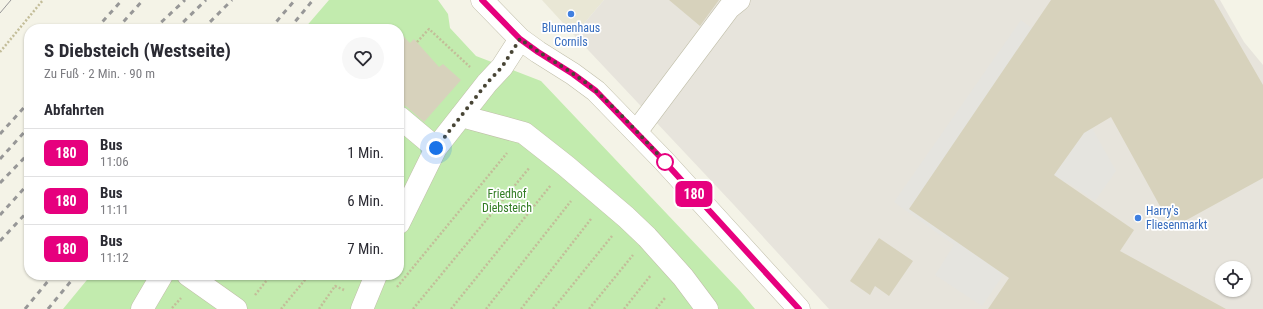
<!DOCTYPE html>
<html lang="de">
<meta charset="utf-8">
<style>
body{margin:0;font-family:"Roboto Condensed",sans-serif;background:#f7f7f7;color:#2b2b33;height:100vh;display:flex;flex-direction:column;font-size:15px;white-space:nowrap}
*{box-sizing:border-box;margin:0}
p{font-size:13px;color:#7c7c81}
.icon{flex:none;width:22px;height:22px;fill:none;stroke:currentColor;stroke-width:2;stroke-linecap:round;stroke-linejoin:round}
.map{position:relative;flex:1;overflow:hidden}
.sheet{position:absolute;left:24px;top:24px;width:380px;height:256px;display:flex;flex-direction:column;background:#fff;border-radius:16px;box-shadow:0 1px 3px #0004}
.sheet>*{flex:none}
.badge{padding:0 8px;border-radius:6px;font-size:14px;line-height:26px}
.fabs{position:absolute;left:1215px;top:261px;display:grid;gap:8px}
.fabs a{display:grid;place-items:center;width:36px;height:36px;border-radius:50%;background:#fff;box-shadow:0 1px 3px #0004;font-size:20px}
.you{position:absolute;width:20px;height:20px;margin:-10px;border:3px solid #fff;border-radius:50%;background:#1a73e8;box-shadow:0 0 0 6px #1a73e833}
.map>.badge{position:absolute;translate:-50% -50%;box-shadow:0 0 0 2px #fff}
h2{padding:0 20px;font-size:15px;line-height:36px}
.round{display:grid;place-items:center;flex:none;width:42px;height:42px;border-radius:21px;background:#f7f7f7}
.summary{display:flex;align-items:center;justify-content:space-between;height:68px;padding:0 20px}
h1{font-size:19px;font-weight:700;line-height:30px}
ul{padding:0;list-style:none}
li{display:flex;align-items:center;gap:12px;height:48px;padding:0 20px;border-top:1px solid #e1e1e2}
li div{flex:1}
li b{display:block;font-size:15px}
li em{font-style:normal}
li .badge{min-width:44px;font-weight:700;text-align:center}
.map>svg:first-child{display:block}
.residential{fill:#e9e7d5}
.industrial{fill:#e7e4dc;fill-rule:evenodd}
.green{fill:#c2ebae}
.parking{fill:#e5e4df}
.building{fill:#d7d2bc}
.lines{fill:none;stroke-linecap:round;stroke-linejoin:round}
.minor-casing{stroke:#c0bea9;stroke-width:23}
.path{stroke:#c3bd99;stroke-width:2.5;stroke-dasharray:2 2;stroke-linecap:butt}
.minor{stroke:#fff;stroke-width:22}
.tram{stroke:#979797;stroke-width:1}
.rail{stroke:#979797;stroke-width:3;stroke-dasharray:5 5;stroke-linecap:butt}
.line-casing{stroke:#fff;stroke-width:9}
.line{stroke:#e6007e;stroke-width:6}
.walk{stroke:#484535;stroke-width:4;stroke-dasharray:0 7.2}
.shop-dot{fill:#3f7fe0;stroke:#fff;stroke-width:1.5}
.stop-dot{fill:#fff;stroke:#e6007e;stroke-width:2}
.labels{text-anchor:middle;stroke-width:3.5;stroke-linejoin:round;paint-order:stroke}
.shop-label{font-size:12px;fill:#366cbe;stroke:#fff}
.park-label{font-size:12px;fill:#337d25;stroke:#fff}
</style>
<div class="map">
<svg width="1263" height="309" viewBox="0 0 1263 309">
<rect width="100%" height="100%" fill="#f4f3e7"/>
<!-- residential -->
<path class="residential" d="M542 0H604L574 35Z"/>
<!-- industrial -->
<path class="industrial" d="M604 0H1220L1244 42 1263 65V309H829L734 205 574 35ZM1222 268H1244V290H1222Z"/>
<!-- green -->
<path class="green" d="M329 0H438L448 14 450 28 476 56 541 81 740 291 755 309H63L91 275H399V29H304Z"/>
<!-- parking -->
<path class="parking" d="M1021 20 1034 30 1092 128 1116 171 1095 201 1067 182 982 306 935 275 954 245 894 202Z"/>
<!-- building -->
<path class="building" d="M669 0H719L700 26Z
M1051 0H1214L1263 85V178L1172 228 1111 117 1084 133 1054 175 1134 230 1120 251 1226 309H988L1009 278 909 209Z
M399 32 410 43 414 39 439 67 443 64 461 80 424 122 407 107 399 103Z
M879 238 913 261 889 296 875 286 870 295 850 281Z"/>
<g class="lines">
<!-- minor casing -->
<g class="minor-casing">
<path id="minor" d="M482 0 520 39 538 52 573 74 596 91 664 161 799 309
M461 116 524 133 566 166 626 217 647 237 683 277 707 309
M399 117 436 148
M636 132 729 8 739 0
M399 223 436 148 487 83 502 67 520 39
M188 275 236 309
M142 309 162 275
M362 309 376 275"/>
</g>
<!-- path -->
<path class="path" d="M417 42 429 29 470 67
M0 52 43 0
M397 287 507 153
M255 295 271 275
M172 308 181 298
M281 309 309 275
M319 309 335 286 344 290
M413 309 530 167
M451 309 551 185
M486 309 571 201
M521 309 591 219
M553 309 612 236
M589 309 633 255
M624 309 651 275
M656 309 665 298"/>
<!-- minor -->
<use href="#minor" class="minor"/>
<!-- tram -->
<path class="tram" d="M0 13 11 0"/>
<!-- rail -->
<path class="rail" d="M96 29 122 0
M117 29 143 0
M154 29 185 0
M176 29 206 0
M203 29 232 0
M270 29 295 0
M289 29 313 0
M0 134 29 102
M0 159 29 127
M0 183 29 153
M0 215 29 183
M0 241 29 210
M25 309 53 275
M48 309 76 275"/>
</g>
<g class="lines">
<!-- line casing -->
<g class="line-casing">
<path id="line" d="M482 0 520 39 538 52 573 74 596 91 664 161 799 309"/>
</g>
<!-- line -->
<use href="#line" class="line"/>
<!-- walk -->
<path class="walk" d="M436 148 487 83 502 67 520 39C544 57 573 71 596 91 620 113 643 138 665 162"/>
</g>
<!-- markers -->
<g class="shop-dot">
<circle cx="571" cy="14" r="4"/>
<circle cx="1138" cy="218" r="4"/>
</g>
<circle class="stop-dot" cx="665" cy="162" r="8"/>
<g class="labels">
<!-- shop labels -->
<g class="shop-label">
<text x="571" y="32">Blumenhaus<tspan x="571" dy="14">Cornils</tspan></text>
<text x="1146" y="215" text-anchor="start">Harry's<tspan x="1146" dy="14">Fliesenmarkt</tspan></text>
</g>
<!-- park labels -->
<g class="park-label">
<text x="507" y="198">Friedhof<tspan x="507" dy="14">Diebsteich</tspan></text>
</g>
</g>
</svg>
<div class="fabs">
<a><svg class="icon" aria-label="locate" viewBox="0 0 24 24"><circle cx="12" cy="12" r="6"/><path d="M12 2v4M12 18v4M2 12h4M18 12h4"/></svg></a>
</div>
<div class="you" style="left:436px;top:148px"></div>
<b class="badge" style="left:694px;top:194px;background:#e6007e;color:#fff">180</b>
<section class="sheet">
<div class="summary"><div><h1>S Diebsteich (Westseite)</h1><p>Zu Fuß · 2 Min. · 90 m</p></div><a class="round"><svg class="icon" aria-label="heart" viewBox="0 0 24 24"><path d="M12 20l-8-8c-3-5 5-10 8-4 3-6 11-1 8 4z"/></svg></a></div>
<h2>Abfahrten</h2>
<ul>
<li><span class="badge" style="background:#e6007e;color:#fff">180</span><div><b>Bus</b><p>11:06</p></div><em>1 Min.</em></li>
<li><span class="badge" style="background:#e6007e;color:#fff">180</span><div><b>Bus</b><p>11:11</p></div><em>6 Min.</em></li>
<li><span class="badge" style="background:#e6007e;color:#fff">180</span><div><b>Bus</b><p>11:12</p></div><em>7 Min.</em></li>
</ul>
</section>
</div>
